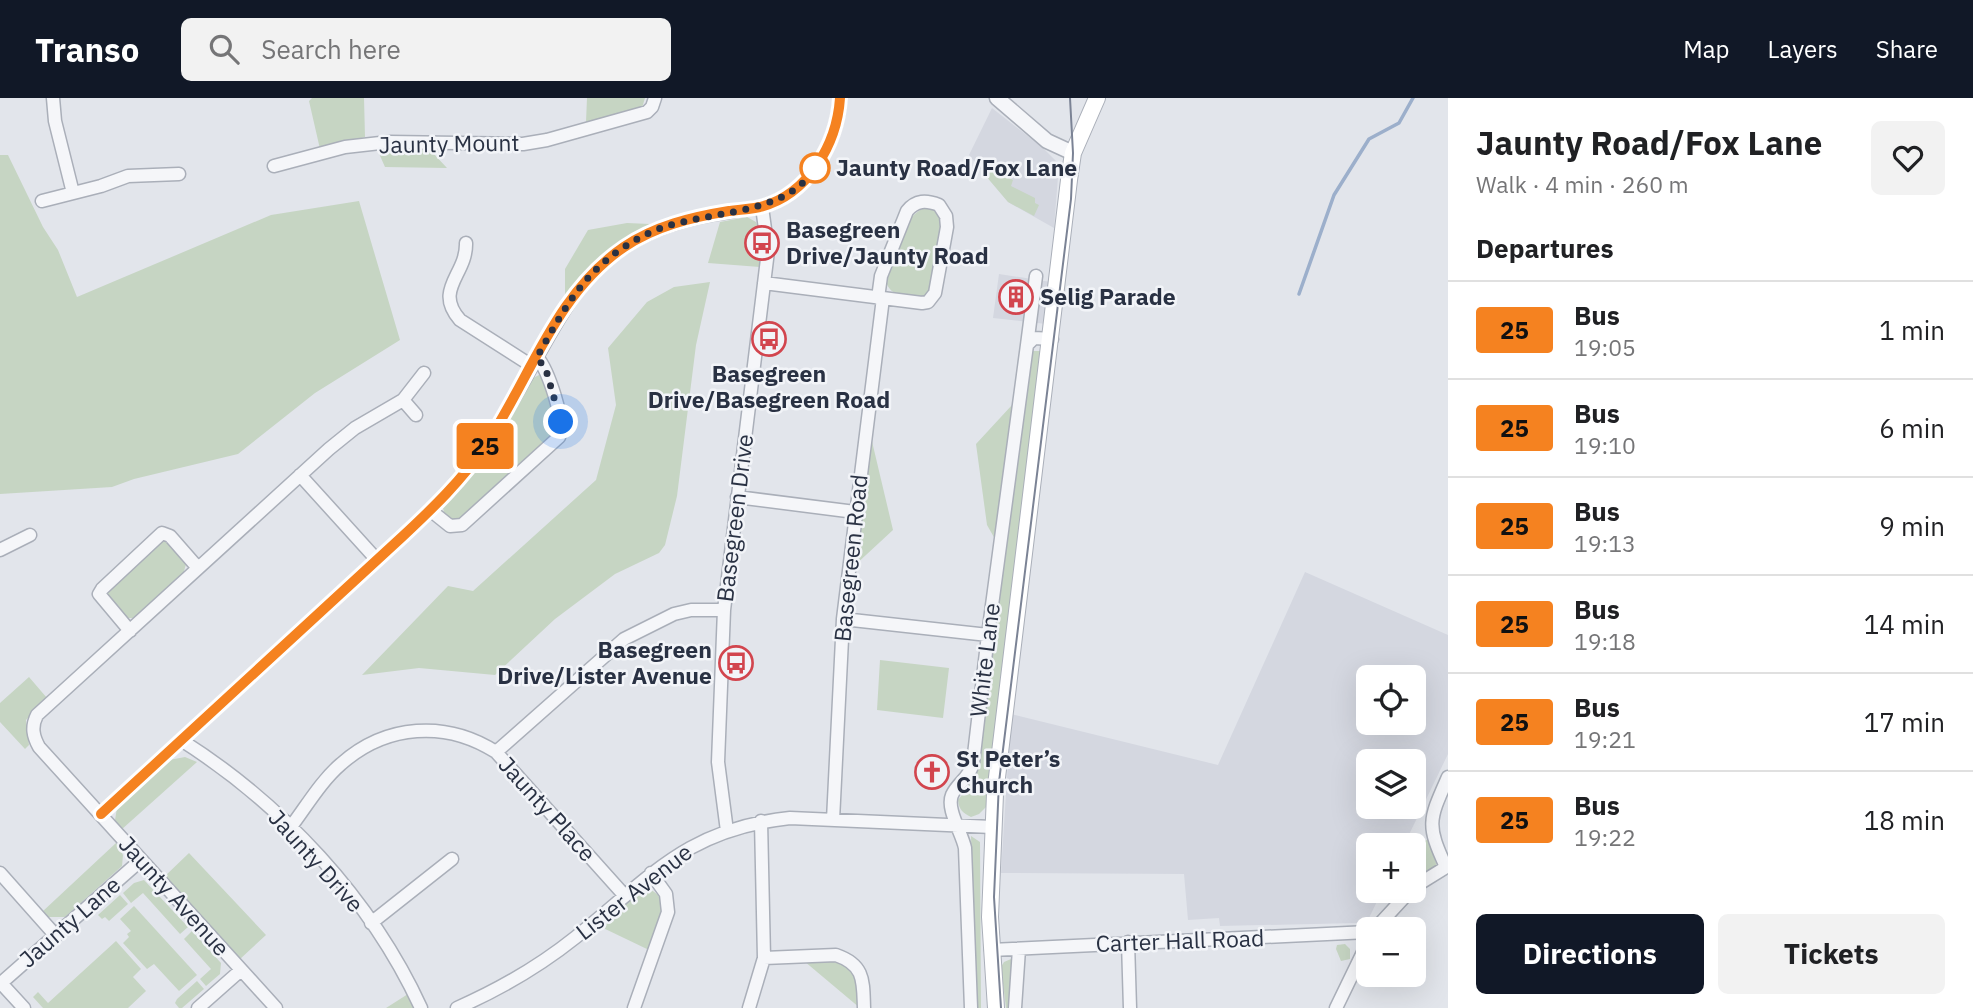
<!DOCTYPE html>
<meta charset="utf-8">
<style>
body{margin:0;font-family:"IBM Plex Sans",sans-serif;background:#f2f2f2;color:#202124;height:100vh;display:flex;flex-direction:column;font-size:26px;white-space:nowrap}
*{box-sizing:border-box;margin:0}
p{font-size:23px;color:#757577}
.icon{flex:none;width:38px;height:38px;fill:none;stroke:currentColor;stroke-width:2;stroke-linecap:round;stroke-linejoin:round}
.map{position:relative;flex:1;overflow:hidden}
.drawer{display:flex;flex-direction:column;background:#fff;width:525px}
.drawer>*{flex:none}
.badge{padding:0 14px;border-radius:5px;font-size:24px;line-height:46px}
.fabs{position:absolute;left:1356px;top:567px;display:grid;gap:14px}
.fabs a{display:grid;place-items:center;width:70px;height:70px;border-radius:10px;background:#fff;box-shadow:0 7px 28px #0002;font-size:35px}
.you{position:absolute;width:35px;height:35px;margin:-18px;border:5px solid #fff;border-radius:50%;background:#1a73e8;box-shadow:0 0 0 10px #1a73e833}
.map>.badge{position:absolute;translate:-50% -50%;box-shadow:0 0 0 4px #fff}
h2{padding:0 28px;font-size:26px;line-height:63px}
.round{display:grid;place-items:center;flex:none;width:74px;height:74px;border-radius:10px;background:#f2f2f2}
.headline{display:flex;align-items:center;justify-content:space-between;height:119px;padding:0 28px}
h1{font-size:33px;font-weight:700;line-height:52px}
.action{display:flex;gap:14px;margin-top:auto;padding:14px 28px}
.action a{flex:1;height:80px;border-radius:10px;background:#111827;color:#fff;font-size:28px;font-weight:700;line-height:80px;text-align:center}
.action a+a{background:#f2f2f2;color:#202124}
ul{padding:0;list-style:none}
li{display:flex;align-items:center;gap:21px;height:98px;padding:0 28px;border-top:2px solid #e0e0e0}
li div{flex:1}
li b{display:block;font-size:26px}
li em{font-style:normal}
li .badge{min-width:77px;font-weight:700;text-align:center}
header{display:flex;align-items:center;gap:42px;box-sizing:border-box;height:98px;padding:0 35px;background:#111827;color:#fff}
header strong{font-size:33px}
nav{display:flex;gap:38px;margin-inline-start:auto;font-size:24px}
.search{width:490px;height:63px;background:#f2f2f2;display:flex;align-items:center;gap:18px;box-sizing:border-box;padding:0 24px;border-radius:10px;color:#757577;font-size:26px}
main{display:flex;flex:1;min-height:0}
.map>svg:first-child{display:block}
.built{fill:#d4d7e0;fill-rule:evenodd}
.green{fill:#c6d5c3}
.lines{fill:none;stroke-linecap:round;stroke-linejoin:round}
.stream{stroke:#9cafcb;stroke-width:3.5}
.minor-casing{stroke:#aaafb9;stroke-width:15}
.tertiary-casing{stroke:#aaafb9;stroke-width:17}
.secondary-casing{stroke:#aaafb9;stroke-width:18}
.minor{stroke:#f5f6f9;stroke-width:12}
.tertiary{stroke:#f5f6f9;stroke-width:14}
.secondary{stroke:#fff;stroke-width:16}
.tram{stroke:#7b8395;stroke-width:2}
.line-casing{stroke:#fff;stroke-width:16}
.line{stroke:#f58220;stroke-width:10}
.walk{stroke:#293143;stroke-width:7;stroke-dasharray:0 12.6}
.stop-dot{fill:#fff;stroke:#f58220;stroke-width:3.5}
.labels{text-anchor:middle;stroke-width:5;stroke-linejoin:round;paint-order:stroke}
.street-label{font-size:23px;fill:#293143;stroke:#f2f4f8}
.stop-label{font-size:23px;font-weight:bold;fill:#293143;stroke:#f2f4f8;text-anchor:start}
.poi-label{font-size:23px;font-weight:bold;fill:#293143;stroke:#f2f4f8;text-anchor:start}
</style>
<header>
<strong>Transo</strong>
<div class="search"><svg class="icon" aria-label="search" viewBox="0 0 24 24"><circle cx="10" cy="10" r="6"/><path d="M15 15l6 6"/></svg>Search here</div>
<nav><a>Map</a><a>Layers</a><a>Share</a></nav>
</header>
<main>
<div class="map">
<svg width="1448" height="910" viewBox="0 0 1448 910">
<rect width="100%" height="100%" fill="#e2e5eb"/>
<!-- built -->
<path class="built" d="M992 10 1043 50 1059 66 1054 130 1008 104 969 57Z
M999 176 1051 184 1046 226 993 220Z
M1305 474 1448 537V656L1404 747H1368V793H1382L1369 820 1358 825 1220 828 1219 820 1188 822 1184 776 1001 775 1011 616 1218 667ZM1368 579H1414V625H1368ZM1368 663H1414V709H1368Z"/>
<!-- green -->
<path class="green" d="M312 0H364L365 39 320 51 309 3Z
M587 0H645L642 10 586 24Z
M377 51 425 52 433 55 447 70 385 69Z
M0 57H8L43 129 58 152 77 199 271 117 359 103 400 242 315 295 238 356 134 381 112 389 0 396Z
M992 72 1013 82 1011 88 1035 100V105L1039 107 1034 118 1008 104 985 77Z
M929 109 938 113 943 127 930 193 922 199C907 197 890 200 886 183 894 160 903 112 929 109Z
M747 119 756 124 759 132 760 169 708 165 720 124Z
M627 125 650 126C616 145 589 167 565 198V171L588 132Z
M710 184 696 247 677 398 665 447 659 455 615 476 555 521 495 577 419 570 362 577 448 488 473 493 596 382 616 307 608 250 647 204 674 189Z
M1032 253H1044L986 709 979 716 971 719C963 715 959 712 958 702L976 678 978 663Z
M539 277 544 279C548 297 559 319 554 337L465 418 454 424 445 418 443 410 487 357 533 280Z
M1012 307 995 441 987 427 976 346Z
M870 335 893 432 853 469Z
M165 443 186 466 183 477 134 520H126L106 497 107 492 158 444Z
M880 562 949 570 943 620 877 612Z
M29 579 47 600 26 622 29 647 25 651 0 624V605Z
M185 659 197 664 121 732 115 722 117 710 169 662Z
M971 738 980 744 981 910H976Z
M1428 741 1437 768 1414 784V768L1425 743Z
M116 745 123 757 122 768 65 819H47L42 814Z
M189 755 266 837 239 862 164 779Z
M144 782 188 829 180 836 143 795 131 805 123 795 134 785Z
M649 791C675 802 656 833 649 852L599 828 640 794Z
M120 797 128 806 109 823 105 819 102 821 98 817Z
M134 808 197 877 179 893 154 866 147 871 123 845 129 839 127 836 131 833 120 821Z
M192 833 221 865 220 876 206 888 200 881 211 871 184 841Z
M116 843 141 871 133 879 146 893 128 910H43L33 899 38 894 48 905Z
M1345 846 1350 851V861L1341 863 1336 851 1337 847Z
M1011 861 1012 910H1006L1001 869 1004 864Z
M804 863C848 863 856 863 860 910Z
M197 883 204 891 182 910H179L175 905 177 901Z
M408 896 415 910H386Z"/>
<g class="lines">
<!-- stream -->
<path class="stream" d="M1299 196 1334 97 1369 41 1399 25 1413 0"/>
<!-- minor casing -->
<g class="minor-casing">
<path id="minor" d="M53 0 55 23 73 95
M274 68 345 49 389 44 523 46 547 42 647 14 652 9 655 0
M42 103 101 88 128 78 179 76
M466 145C467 177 433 191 460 222L532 268
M764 185 922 205 928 204 935 195 947 129 946 118 939 107C926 102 916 102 907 113L881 178 878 200
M1027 247 1036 178
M403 302 416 317
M300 377 377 462
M737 399 855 414
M430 412 450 428 462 427 559 339C566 323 548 272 537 259
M0 452 30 437
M843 521 988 537
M130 533 99 496 102 491 162 435 170 438 198 470
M181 642C282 706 371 801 421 910
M496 654 624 541 674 516 691 512H724
M101 716 403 438C434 409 465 380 488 343 503 319 517 295 531 270 558 222 577 181 624 149 655 128 692 119 729 114 739 112 750 111 760 109 808 97 837 46 840 0
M833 722 843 521 883 200
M290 730C306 709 321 683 341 666 386 626 446 622 496 654L625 798
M727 733 718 664 724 512 768 153 762 109
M1446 769C1426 726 1429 722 1448 679
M0 775 56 838
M1414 789 1448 768
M371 825 452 761
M1375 831 1410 793
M1128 844 1130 910
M991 852 1368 834
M764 860 836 857C865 867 863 883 864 910
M1 885 24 910
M0 886 141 762
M198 910 241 872
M276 910 39 649C33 638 31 629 37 617L329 351 355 330 403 302 424 275
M457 910C498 892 541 867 576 839 652 778 687 731 790 720L992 729
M634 910 668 814 666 796 651 775
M749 910 764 860 761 723
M971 910 965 750C962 735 946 711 952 697 958 684 969 681 973 665L988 537 1027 247 1034 240 1052 241
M1015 910 1019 851
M1336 910 1368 844"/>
</g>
<!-- tertiary casing -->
<g class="tertiary-casing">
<path id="tertiary" d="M997 0 1047 43 1073 55"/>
</g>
<!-- secondary casing -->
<g class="secondary-casing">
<path id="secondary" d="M996 910 990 819 995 696 1069 82 1073 55 1097 0"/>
</g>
<!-- minor -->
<use href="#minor" class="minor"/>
<!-- tertiary -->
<use href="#tertiary" class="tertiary"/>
<!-- secondary -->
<use href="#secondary" class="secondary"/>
<!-- tram -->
<path class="tram" d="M1001 910 994 799 999 684 1071 101 1073 55 1070 0"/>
</g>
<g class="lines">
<!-- line casing -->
<g class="line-casing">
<path id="line" d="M101 716 403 438C433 410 462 382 485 348 530 281 555 196 624 149 655 128 692 119 729 113 739 112 750 111 760 109 808 97 837 46 840 0"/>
</g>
<!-- line -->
<use href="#line" class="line"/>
<!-- walk -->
<path class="walk" d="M561 324 546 272 537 259C567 206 587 166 645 137 696 110 782 123 815 70"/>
</g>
<!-- icons -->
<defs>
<g id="bus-ring" transform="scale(1.75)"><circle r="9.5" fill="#f2f4f8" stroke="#d2454e" stroke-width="1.5"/><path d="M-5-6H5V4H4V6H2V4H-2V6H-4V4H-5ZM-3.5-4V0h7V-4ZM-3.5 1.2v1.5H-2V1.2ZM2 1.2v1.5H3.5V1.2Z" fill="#d2454e"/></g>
<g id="building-ring" transform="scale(1.75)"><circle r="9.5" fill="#f2f4f8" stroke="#d2454e" stroke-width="1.5"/><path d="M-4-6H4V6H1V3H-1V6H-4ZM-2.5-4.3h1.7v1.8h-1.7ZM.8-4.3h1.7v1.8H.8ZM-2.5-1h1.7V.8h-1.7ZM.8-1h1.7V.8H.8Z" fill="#d2454e"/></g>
<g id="church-ring" transform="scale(1.75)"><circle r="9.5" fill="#f2f4f8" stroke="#d2454e" stroke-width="1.5"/><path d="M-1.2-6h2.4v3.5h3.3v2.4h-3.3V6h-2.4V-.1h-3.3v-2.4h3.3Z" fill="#d2454e"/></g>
</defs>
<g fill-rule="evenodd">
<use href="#bus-ring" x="762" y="145"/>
<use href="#building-ring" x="1016" y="199"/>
<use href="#bus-ring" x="769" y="241"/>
<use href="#bus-ring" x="736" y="565"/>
<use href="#church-ring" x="932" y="674"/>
</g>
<!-- markers -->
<circle class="stop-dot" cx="815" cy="70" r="14"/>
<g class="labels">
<!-- street labels -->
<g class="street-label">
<text transform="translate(449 46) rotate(-1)" y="8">Jaunty Mount</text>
<text transform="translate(735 420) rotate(-83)" y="8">Basegreen Drive</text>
<text transform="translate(851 460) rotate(-84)" y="8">Basegreen Road</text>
<text transform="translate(985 562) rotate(-83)" y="8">White Lane</text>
<text transform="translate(547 711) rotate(48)" y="8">Jaunty Place</text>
<text transform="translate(316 763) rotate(48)" y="8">Jaunty Drive</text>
<text transform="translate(634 794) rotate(-38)" y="8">Lister Avenue</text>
<text transform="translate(174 798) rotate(48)" y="8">Jaunty Avenue</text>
<text transform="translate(70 824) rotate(-41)" y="8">Jaunty Lane</text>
<text transform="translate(1180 843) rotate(-2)" y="8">Carter Hall Road</text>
</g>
<!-- stop labels -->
<g class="stop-label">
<text x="836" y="78">Jaunty Road/Fox Lane</text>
</g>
<!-- poi labels -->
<g class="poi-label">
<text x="786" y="140">Basegreen<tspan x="786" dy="26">Drive/Jaunty Road</tspan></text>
<text x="1040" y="207">Selig Parade</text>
<text x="769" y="284" text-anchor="middle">Basegreen<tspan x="769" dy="26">Drive/Basegreen Road</tspan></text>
<text x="712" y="560" text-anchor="end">Basegreen<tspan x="712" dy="26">Drive/Lister Avenue</tspan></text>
<text x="956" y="669">St Peter’s<tspan x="956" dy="26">Church</tspan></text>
</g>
</g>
</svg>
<div class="fabs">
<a><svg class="icon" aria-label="locate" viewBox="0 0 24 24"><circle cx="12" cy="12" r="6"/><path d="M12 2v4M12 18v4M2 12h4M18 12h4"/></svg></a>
<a><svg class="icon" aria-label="layers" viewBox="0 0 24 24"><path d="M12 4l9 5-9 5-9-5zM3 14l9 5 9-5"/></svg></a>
<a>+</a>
<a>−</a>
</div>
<div class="you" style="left:561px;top:324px"></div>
<b class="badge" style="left:485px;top:348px;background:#f58220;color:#111">25</b>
</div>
<section class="drawer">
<div class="headline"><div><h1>Jaunty Road/Fox Lane</h1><p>Walk · 4 min · 260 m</p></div><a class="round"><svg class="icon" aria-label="heart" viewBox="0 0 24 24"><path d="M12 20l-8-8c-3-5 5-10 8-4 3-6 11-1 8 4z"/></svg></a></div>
<h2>Departures</h2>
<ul>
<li><span class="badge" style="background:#f58220;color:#111">25</span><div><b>Bus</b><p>19:05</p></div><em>1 min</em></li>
<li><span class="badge" style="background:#f58220;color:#111">25</span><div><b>Bus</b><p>19:10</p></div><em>6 min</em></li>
<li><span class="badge" style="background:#f58220;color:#111">25</span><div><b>Bus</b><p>19:13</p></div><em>9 min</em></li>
<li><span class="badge" style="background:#f58220;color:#111">25</span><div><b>Bus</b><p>19:18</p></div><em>14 min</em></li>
<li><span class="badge" style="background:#f58220;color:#111">25</span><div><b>Bus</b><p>19:21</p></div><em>17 min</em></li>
<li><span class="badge" style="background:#f58220;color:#111">25</span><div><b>Bus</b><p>19:22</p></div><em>18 min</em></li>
</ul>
<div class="action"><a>Directions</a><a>Tickets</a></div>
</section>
</main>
